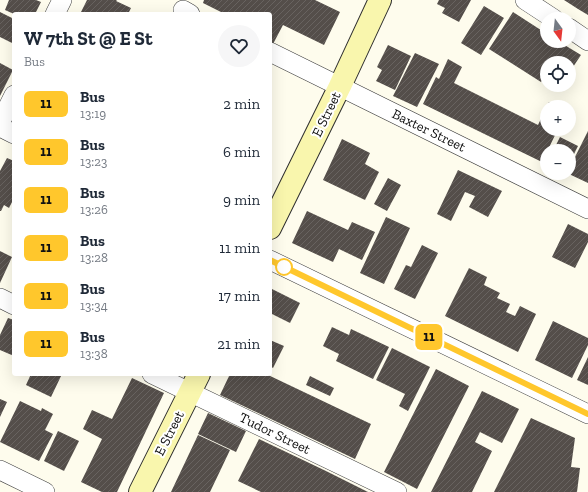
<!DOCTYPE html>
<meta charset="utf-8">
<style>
body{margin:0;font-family:"Zilla Slab",serif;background:#f6f6f7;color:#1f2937;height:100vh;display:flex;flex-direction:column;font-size:15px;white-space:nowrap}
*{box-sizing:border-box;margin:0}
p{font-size:13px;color:#747a83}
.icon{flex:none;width:22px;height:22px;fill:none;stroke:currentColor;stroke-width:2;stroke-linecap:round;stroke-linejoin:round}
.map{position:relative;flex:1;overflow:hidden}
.panel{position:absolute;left:12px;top:12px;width:260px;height:364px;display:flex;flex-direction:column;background:#fff;border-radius:4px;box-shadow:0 4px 16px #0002}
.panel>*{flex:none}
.badge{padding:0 8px;border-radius:6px;font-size:14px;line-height:26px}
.needle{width:26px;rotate:165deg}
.fabs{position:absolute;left:540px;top:12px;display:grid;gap:8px}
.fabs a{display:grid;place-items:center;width:36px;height:36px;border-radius:50%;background:#fff;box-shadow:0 4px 16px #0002;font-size:20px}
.map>.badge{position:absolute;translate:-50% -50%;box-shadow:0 0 0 2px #fff}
.round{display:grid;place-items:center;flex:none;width:42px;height:42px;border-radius:21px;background:#f6f6f7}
.headline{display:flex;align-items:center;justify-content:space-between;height:68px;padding:0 12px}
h1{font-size:19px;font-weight:700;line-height:30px}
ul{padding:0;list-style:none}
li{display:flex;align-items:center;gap:12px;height:48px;padding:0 12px}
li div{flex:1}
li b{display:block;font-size:15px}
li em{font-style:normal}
li .badge{min-width:44px;font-weight:700;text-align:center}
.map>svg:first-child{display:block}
.building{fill:url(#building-hatch)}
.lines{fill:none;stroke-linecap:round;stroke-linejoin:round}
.street-casing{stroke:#3f3f3f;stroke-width:20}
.secondary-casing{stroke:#2e2e2e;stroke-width:24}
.street{stroke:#fff;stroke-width:19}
.secondary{stroke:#f9f6ad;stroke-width:22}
.line-casing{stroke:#fff;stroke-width:9}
.line{stroke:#ffc72c;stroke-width:6}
.stop-dot{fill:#fff;stroke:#ffc72c;stroke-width:2}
.labels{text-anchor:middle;stroke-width:4;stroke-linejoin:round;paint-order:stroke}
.street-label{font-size:14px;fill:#0c0c0c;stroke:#fff}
</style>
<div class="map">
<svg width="588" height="492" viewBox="0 0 588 492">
<defs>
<pattern id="building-hatch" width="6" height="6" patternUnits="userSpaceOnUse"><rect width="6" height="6" fill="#544e4a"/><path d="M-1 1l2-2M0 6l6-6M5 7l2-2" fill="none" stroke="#686360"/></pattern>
</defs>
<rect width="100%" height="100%" fill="#fefced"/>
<!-- building -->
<path class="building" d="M9 0H36L41 2 35 14H14L5 10Z
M87 0H117L116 1 131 8 128 14H80Z
M204 0H315L340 12 324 45 283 25 273 44 270 43V14H225L203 3Z
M439 0H471L459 22 442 13 445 8 437 4Z
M564 0H588V15L578 9Z
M484 6 504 18 481 55 461 43Z
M0 12 14 19V44L0 37Z
M513 12 547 34V41H558L581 55 569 73V63H547V74L541 82 489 49Z
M388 45 411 56 395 90 376 81 382 70 377 67Z
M415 53 439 64 417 107 393 96Z
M448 59 462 67 454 83 538 125 549 102 559 107H547V129H558L542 162 423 104 436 77 439 79Z
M0 63 13 70 0 96Z
M588 131V183L569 174V169Z
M560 137 578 146 569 164V151H553Z
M342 139 370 153 365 164 379 172 365 200 323 180Z
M7 158 14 161V198L9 208 4 205 1 211H0V171Z
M458 170 502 191 488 217 469 207 475 196 465 192 451 221 437 214Z
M388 178 401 185 387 211 374 204Z
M307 211 348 230 352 222 375 232 362 260 339 249 333 262 292 243Z
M386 217 410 228 384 284 360 273Z
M568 224 588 234V242L575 268 552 257Z
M422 245 438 253 415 299 394 289 406 265 411 267Z
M0 251 12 257 0 283Z
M469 268 487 277 484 285 500 293 497 298 510 304 506 312 515 316 520 306 536 314 518 352 445 316Z
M270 288 300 303 290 323 270 313Z
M8 318 14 320V356L0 350V335Z
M553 321 588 338V345L572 378 535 360Z
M332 327 349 335 351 329 389 347 373 379 336 361 339 354 323 346Z
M270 340 284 346 273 368 270 366Z
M392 348 430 367 408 411 399 406 405 394 376 380Z
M588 357V385L577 380Z
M436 369 469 386 417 489 384 472Z
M31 374H62L51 397 26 385Z
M230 374H266L371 424 355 459 220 395Z
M310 376 334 388 330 396 306 385Z
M132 378 164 393 117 492H102L81 482 102 439 83 429 92 410 112 419Z
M482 391 519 409 502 443 480 432 475 442 492 451 472 492H431Z
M0 399 7 402 0 417Z
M20 401 41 411 42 408 53 414 45 430 53 434 39 461 0 442Z
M208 413 246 431 236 452 198 434Z
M531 418 575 438 571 467 580 468 577 492H494Z
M58 431 79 441 64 471 44 461Z
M198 435 230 450 221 469 210 492H171Z
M259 439 326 471 368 492H261L238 481Z"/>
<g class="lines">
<!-- street casing -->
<g class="street-casing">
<path id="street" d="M525 0 554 19
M183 10 190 14
M55 14 62 0
M569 28 588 41
M270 52 588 209
M0 123 14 95
M0 127 14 134
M270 260 588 414
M0 298 14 305
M152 374 397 492
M0 470 45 492"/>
</g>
<!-- secondary casing -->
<g class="secondary-casing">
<path id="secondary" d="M270 228 340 86 380 0
M140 492 199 374"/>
</g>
<!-- street -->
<use href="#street" class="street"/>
<!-- secondary -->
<use href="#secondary" class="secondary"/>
</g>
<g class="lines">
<!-- line casing -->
<g class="line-casing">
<path id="line" d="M270 260 588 414"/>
</g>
<!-- line -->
<use href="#line" class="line"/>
</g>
<!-- markers -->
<circle class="stop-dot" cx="284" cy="267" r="8"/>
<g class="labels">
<!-- street labels -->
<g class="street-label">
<text transform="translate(326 114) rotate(-64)" y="5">E Street</text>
<text transform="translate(429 130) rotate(26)" y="5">Baxter Street</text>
<text transform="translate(169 433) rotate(-63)" y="5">E Street</text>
<text transform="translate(275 433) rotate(26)" y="5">Tudor Street</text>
</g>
</g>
</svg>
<div class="fabs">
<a><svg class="needle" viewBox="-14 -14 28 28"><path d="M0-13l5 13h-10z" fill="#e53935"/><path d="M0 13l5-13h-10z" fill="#747a83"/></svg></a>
<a><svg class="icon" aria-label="locate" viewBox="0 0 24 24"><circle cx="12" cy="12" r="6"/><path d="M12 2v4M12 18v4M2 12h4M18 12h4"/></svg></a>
<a>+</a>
<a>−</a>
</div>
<b class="badge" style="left:429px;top:337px;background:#ffc72c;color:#111">11</b>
<section class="panel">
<div class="headline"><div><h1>W 7th St @ E St</h1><p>Bus</p></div><a class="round"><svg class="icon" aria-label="heart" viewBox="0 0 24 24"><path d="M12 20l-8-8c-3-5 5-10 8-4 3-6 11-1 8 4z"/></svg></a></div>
<ul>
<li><span class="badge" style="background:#ffc72c;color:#111">11</span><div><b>Bus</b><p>13:19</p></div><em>2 min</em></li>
<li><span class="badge" style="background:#ffc72c;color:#111">11</span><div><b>Bus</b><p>13:23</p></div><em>6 min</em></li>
<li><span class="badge" style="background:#ffc72c;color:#111">11</span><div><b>Bus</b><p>13:26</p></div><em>9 min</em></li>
<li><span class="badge" style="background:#ffc72c;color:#111">11</span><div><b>Bus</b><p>13:28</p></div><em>11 min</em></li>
<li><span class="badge" style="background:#ffc72c;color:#111">11</span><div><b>Bus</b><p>13:34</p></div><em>17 min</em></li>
<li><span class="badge" style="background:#ffc72c;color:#111">11</span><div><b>Bus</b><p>13:38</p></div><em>21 min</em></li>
</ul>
</section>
</div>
